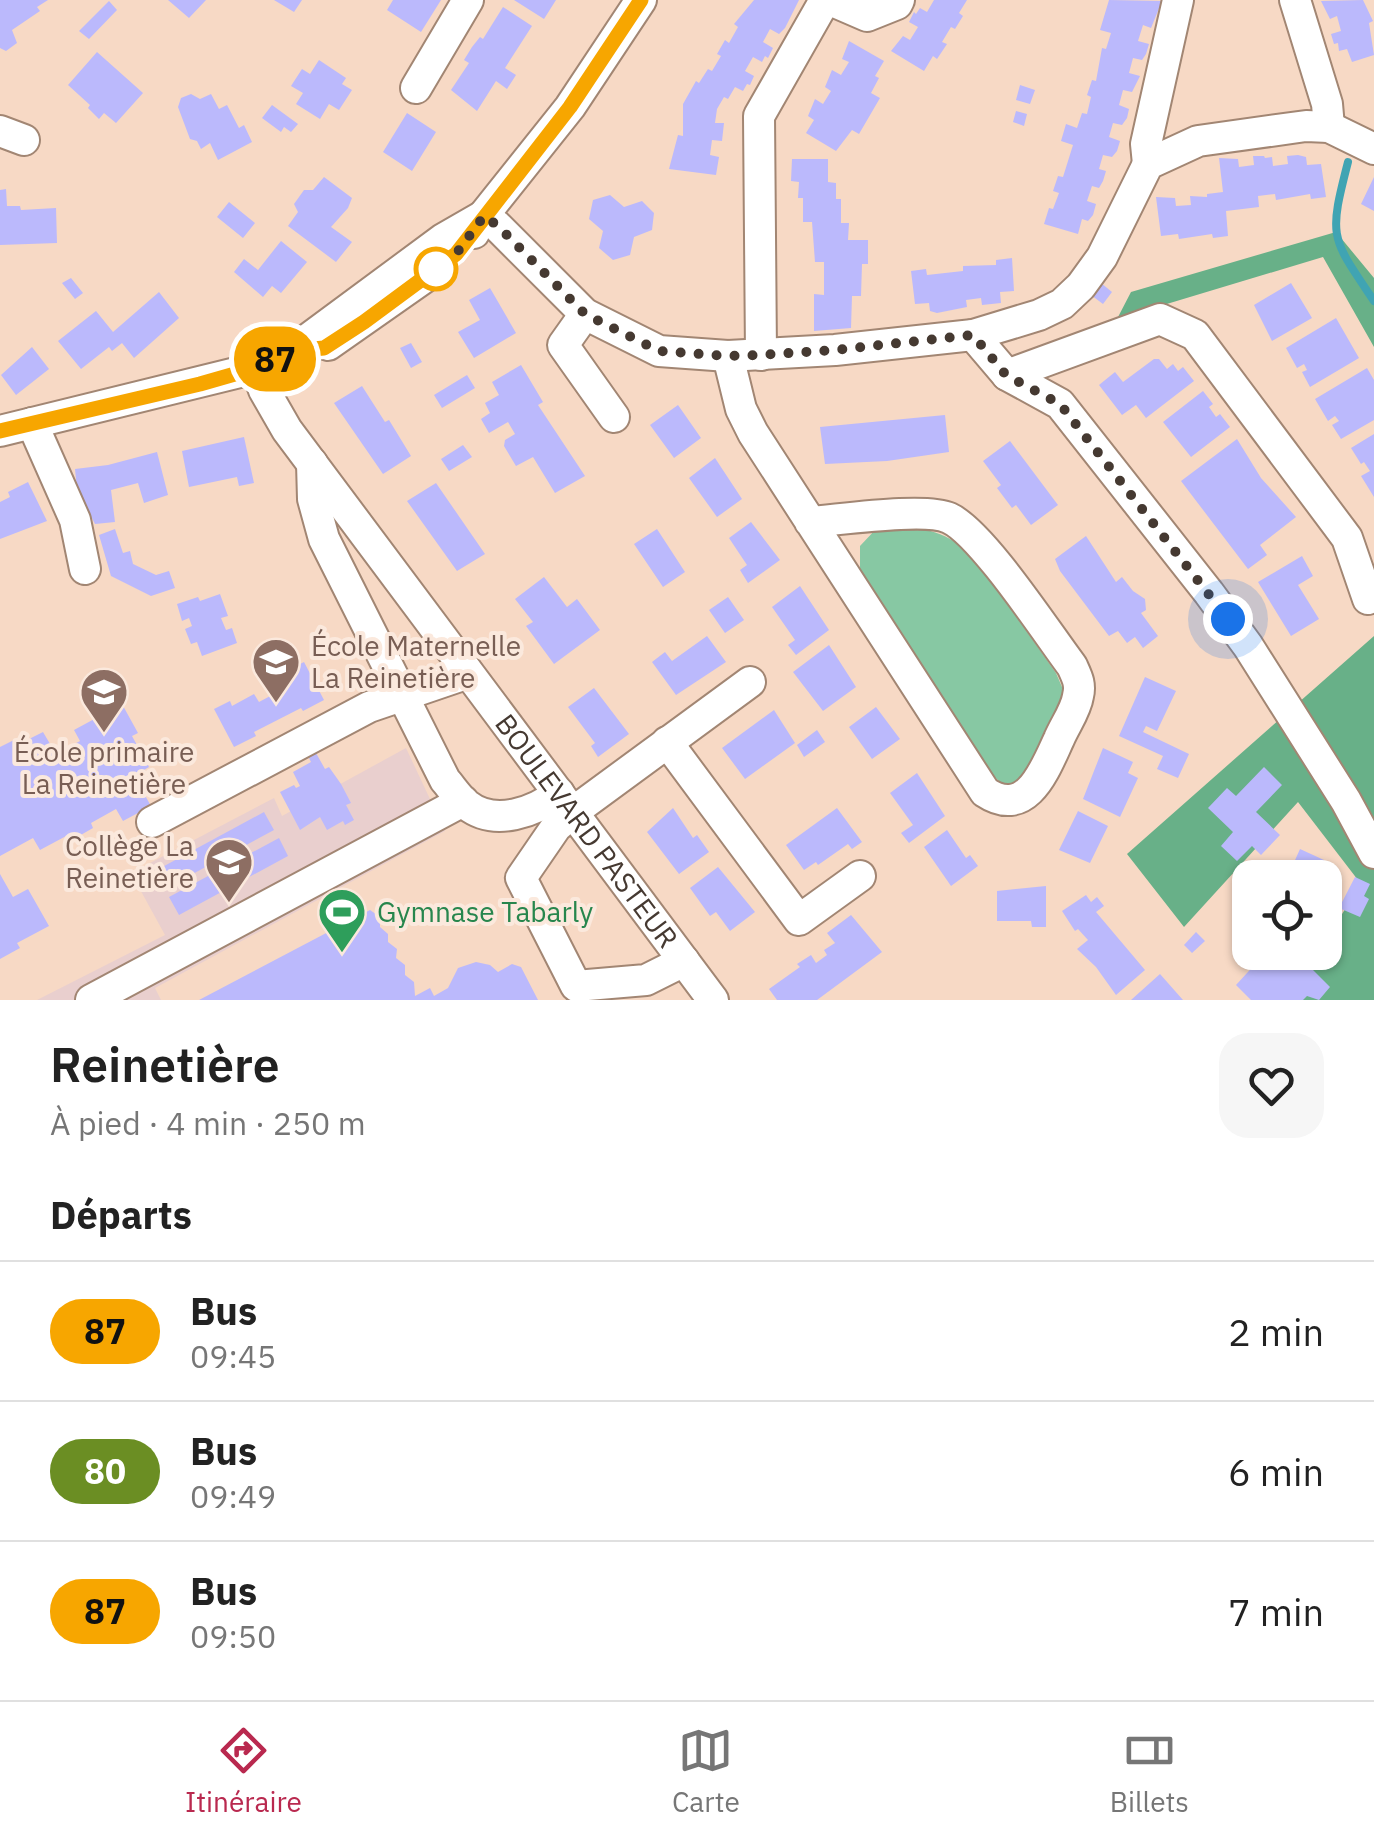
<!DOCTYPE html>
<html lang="fr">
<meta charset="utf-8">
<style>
body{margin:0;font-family:"IBM Plex Sans",sans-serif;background:#f6f6f6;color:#222;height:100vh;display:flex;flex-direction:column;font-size:38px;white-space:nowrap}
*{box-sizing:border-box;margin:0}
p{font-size:32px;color:#767676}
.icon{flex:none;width:55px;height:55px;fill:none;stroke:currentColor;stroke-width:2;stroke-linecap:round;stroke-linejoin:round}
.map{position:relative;height:1000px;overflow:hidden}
.drawer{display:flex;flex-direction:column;background:#fff;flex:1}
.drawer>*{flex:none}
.badge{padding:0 20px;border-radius:32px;font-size:35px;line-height:65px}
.buttons{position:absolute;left:1232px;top:860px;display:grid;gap:20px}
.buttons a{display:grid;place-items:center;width:110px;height:110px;border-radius:20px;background:#fff;box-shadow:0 2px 8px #0004;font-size:50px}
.you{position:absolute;width:50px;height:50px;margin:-25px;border:8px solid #fff;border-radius:50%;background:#1a73e8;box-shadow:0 0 0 15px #1a73e833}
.map>.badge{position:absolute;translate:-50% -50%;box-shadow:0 0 0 5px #fff}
h2{padding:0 50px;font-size:38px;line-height:90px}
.round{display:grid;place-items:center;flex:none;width:105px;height:105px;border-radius:30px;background:#f6f6f6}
.overview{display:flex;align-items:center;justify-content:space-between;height:170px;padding:0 50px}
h1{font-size:48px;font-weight:600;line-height:75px}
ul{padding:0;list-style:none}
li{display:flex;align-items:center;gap:30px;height:140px;padding:0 50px;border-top:2px solid #e0e0e0}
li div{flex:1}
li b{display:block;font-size:38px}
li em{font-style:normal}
li .badge{min-width:110px;font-weight:700;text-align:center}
.menu{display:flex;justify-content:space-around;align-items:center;height:140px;border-top:2px solid #e0e0e0;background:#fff;font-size:28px;color:#767676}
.menu a{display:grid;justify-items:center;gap:5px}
.menu .active{color:#b9294f}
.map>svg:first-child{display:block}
.education{fill:#e9cfce}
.green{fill:#87c8a3}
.forest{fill:#68b088}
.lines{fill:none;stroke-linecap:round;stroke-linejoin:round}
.stream{stroke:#40a4b3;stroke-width:8}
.building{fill:#bbb9fc}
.minor-casing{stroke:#a28673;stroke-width:34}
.minor{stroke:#fff;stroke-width:30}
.line-casing{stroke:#fff;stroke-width:22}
.line{stroke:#f7a600;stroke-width:15}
.walk{stroke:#453931;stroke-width:10;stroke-dasharray:0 18}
.stop-dot{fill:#fff;stroke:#f7a600;stroke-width:5}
.labels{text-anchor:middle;stroke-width:8;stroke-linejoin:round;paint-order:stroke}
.education-label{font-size:28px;fill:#785e54;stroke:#fbe9dd;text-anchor:start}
.street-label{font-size:28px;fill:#453931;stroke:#fbe9dd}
.leisure-label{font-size:28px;fill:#27864d;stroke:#fbe9dd;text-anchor:start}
</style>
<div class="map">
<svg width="1374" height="1000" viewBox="0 0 1374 1000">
<rect width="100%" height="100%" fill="#f7d9c5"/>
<!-- education -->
<path class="education" d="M406 748 445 831 155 988 161 1000H37L165 935 131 873 274 798 282 816Z"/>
<!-- green -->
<path class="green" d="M877 528C923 528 941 526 976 559L1056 673 1065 694 1022 780 1014 785H1004L986 770 860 569V546Z"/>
<!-- forest -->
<path class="forest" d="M1336 232 1374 278V347L1323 257 1117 319 1131 292Z
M1374 636V1000H1287L1318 953 1325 952V941L1361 884 1298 802 1184 927 1127 854Z"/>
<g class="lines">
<!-- stream -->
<path class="stream" d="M1348 162C1328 239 1331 237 1374 301"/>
</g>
<!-- building -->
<path class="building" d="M0 0H48L37 7 40 11 12 30 17 43 6 51 0 48Z
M168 0H206L189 18Z
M274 0H302L294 12Z
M393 0H441L421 32 387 10Z
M514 0H556L544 19Z
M754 0H799L785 28 779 34 770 29 763 42 773 48 768 58 765 56 762 62 753 57 745 71 754 76 750 85 747 84 743 91 735 87 728 99 724 97 717 109 715 123H724L722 141 712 140 710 155 719 157 716 175 669 169 678 135 683 136V104L696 81 699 83 708 69 712 71 721 56 717 54 725 40 729 43 738 27 734 24Z
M934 0H967L959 13 963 16 955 29 951 27 942 42 947 44 937 59 933 56 924 71 891 51 903 36 910 40 918 27 909 22 914 12 916 14 920 8 927 12Z
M1109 0 1162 1 1151 28 1143 25 1138 41 1149 44 1146 54 1142 60 1133 58 1129 73 1140 76 1132 92 1123 90 1119 105 1129 109 1127 118 1122 125 1113 123 1109 137 1120 141 1117 151 1112 157 1103 155 1099 169 1106 171 1103 181 1099 188 1092 186 1087 201 1096 204 1093 215 1088 221 1082 219 1078 234 1044 224 1049 208 1053 209 1059 193 1053 191 1058 176 1063 177 1073 145 1061 141 1066 124 1077 128 1082 113 1087 114 1091 97 1087 95 1092 80 1096 81 1102 48 1106 49 1111 33 1100 30Z
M1363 0 1373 21 1369 23 1374 55 1352 62 1347 49 1339 51 1338 43 1334 44 1331 34 1341 31 1337 16 1330 19 1321 1Z
M109 1 117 10 89 39 79 31Z
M503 7 532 26 505 68 516 75 507 89 496 81 477 111 451 90 469 63 464 60 472 47 480 37 483 39Z
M849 41 884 61 875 76 879 78 871 93 880 98 859 134 852 130 836 151 806 133 814 120 808 116 815 99 823 104 831 91 825 87 832 70 841 75 849 62 842 59Z
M97 52 143 93 116 123 104 113 99 119 88 108 90 105 68 85Z
M319 60 346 78 342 84 352 90 339 110 329 104 320 119 296 104 303 93 291 86 302 69 310 74Z
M1020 85 1035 90 1030 104 1016 100Z
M191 94 200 99 211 94 219 109 227 105 239 128 244 125 252 142 218 160 210 143 201 149 197 141 190 139 178 107 181 98Z
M272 105 298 124 291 132 284 127 281 132 262 118Z
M1016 111 1027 114 1024 126 1013 122Z
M407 113 436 132 412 171 383 152Z
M1298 155 1306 157 1307 165 1321 164 1326 197 1311 199 1310 194 1276 200 1275 194 1258 196 1259 207 1226 211 1228 236 1213 238 1212 234 1179 239 1178 234 1161 236 1156 197 1175 198 1176 206 1191 205 1190 196 1207 197V194L1223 192 1219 158 1238 159 1239 167 1254 165 1253 156H1264L1265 158 1272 157 1273 166 1288 164 1287 156Z
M792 159H828V182L836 183V199H841V223H849L848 240H868V264H862L861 296H852L851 328 814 331V294L824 295V262H815L812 222H803V198H798L799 182 791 181Z
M324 177 352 198 348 208 331 227 352 242 336 262 288 226 298 212 294 204 304 190H313Z
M1374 177V211L1361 204Z
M6 189 7 206H20L21 210 56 208 57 243 0 245V190Z
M610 195 624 207 642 201 654 213 652 230 634 237 630 255 613 260 599 248 603 231 589 219 593 200Z
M229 202 255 223 243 238 217 217Z
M281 241 307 262 281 293 272 286 263 297 234 272 244 259 258 270Z
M1012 258 1014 291 1000 292 1001 303 982 305 981 298 966 300 967 307 937 313 930 311 929 303 915 304 911 271 926 269 927 275 963 271V266L996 265V260Z
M71 278 83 293 75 299 62 283Z
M1101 283 1112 292 1103 304 1091 295Z
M1291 283 1312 318 1272 341 1254 305Z
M490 288 516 333 474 358 458 332 480 320 469 300Z
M159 292 179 318 134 358 122 343 112 351 109 347 81 369 58 341 96 311 113 332Z
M1336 318 1359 358 1310 387 1302 372 1307 370 1304 364 1297 368 1286 348Z
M411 343 422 362 411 368 400 348Z
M32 347 49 369 16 395 1 375Z
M1154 359H1159L1167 369 1173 364 1178 371 1183 367 1194 381 1146 418 1136 405 1122 415 1099 385 1115 372 1123 382Z
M521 365 543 402 538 405 585 476 555 493 533 457 516 466 504 446 505 440 515 434 508 422 489 433 481 419 490 413 485 403 499 395 492 382Z
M1367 368 1374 380V420L1341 439 1332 425 1339 421 1335 416 1328 421 1315 399Z
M467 375 475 388 442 408 434 395Z
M362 386 385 422 389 420 411 456 383 474 334 403Z
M1203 391 1213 404 1209 407 1216 417 1220 414 1230 427 1191 457 1163 422Z
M678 405 701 438 674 458 650 425Z
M945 415 949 452 887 461 825 464 820 427Z
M1374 434V497L1361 476 1370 471 1364 462 1361 464 1351 448Z
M244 437 254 483 239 486 237 477 189 487 182 451Z
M1237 439 1261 478 1296 517 1260 545 1267 555 1248 569 1181 481Z
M1010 441 1058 505 1031 525 1016 505 1012 508 997 488 1001 485 983 461Z
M463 445 472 457 449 471 441 459Z
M157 452 168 495 144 503 138 483 111 490 115 522 95 524 77 489 75 469 108 465Z
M715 458 742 499 717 517 689 478Z
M28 482 47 521 0 539V502L10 497 8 492Z
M436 483 485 554 457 571 407 501Z
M751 522 780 560 748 583 740 570 747 565 729 538Z
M115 529 123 553 130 551 133 564 156 575 169 571 175 588 151 596 111 576 99 535Z
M657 529 685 572 663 587 634 544Z
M1086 536 1116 582 1122 577 1133 591 1145 599 1146 610 1141 613 1158 636 1143 648 1135 637 1127 643 1118 631 1109 636 1060 571 1055 559Z
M1302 556 1313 576 1298 585 1319 619 1291 636 1258 582Z
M544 577 567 607 577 599 600 630 554 664 526 626 533 622 515 599Z
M800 586 829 630 796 655 788 645 795 640 772 607Z
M220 594 228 616 221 618 226 630 232 628 237 643 202 656 197 642 191 644 185 629 192 626 189 618 182 621 177 604 198 597 200 601Z
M728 597 744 620 725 633 709 610Z
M707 636 726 662 676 695 652 662 665 652 672 661Z
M829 645 856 687 823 711 793 672Z
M304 662 324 700 303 711 301 708 254 732 256 736 234 747 214 709 230 701 232 706 254 694 259 702 274 694 269 686 290 675 288 670Z
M1145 677 1176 691 1157 731 1146 726 1143 732 1189 754 1178 778 1157 769 1163 756 1119 736Z
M594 688 629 734 598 757 591 746 595 743 568 707Z
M122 704 138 733 132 736 149 767 134 776 151 806 123 821 116 809 91 823 93 828 72 840 68 835 40 850 33 838 0 856V747L16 739 19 744 43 732 56 754 80 741 74 730Z
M876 707 900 739 872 759 849 727Z
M774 710 795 743 745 779 722 748Z
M817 730 825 742 804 757 797 745Z
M1103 748 1133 762 1128 773 1138 778 1120 817 1083 799Z
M316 753 325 769 329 767 341 784 351 803 346 805 354 820 345 825 343 821 327 830 320 817 300 830 280 792 294 785 296 788 300 786 293 772 311 762 309 758Z
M1264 767 1282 785 1256 812 1280 835 1261 855 1252 846 1237 861 1221 846 1233 832 1208 808 1227 788 1236 796Z
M917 773 945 816 909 843 901 833 913 825 890 793Z
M673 808 693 838 697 835 709 852 679 874 647 832Z
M837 808 862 842 852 849 848 844 818 865 816 862 804 870 786 845Z
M1078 811 1108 826 1090 863 1059 850Z
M264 812 274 830 165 889 155 871Z
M947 830 966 858 970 855 978 866 951 886 924 847Z
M279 838 288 856 179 915 169 897Z
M1300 849 1324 860 1316 878H1287Z
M718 867 755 912 730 931 716 912 710 916 690 888Z
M0 874 13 897 28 889 49 926 17 943 20 948 0 959Z
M1355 877 1370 884 1364 896 1369 899 1360 917 1339 908Z
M1046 886V927H1032L1031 921H997V891Z
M1086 895 1091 902 1097 897 1104 906 1096 912 1145 970 1116 995 1096 967 1077 949 1088 940 1078 929 1075 931 1062 911Z
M370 910 380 917V927L388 934V942L397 949 396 958 405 965V975L414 982 415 996 430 988 434 996 448 988 458 968 476 962 490 965 498 972 512 964 521 967 538 1000H199Z
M851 915 882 952 817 1000H777L769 989 800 967 797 964 811 955 816 963 827 955 824 950 835 943 827 933Z
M1196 932 1205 941 1192 953 1184 945Z
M1281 952H1295L1330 987 1319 1000 1307 996 1303 1000H1251L1236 985 1258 961 1266 969Z
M1160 974 1183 1000H1131Z"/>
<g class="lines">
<!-- minor casing -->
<g class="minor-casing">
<g id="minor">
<path d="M830 0 867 16 897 4 899 0"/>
<path d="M1295 0 1327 104 1329 127"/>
<path d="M416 88 468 0"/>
<path d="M0 131 24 140"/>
<path d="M1148 164 1146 144 1178 0"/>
<path d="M483 216 497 226 585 314 659 351 728 356 835 350 973 335 1039 315 1062 304 1081 286 1102 257 1148 164 1198 141 1306 126 1329 127 1374 149"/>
<path d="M474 233 483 216 570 107 641 0"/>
<path d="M585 314 563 345 614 417"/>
<path d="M973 335 1007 375 1060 404 1209 593 1248 646 1346 801 1374 853"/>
<path d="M328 345 425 277"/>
<path d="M761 355 759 116 825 0"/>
<path d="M728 356 741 409 753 433 985 792C1027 820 1045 769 1059 739 1065 725 1076 710 1078 696 1081 684 1077 677 1072 666 1047 633 982 533 949 518 925 507 839 520 810 522"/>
<path id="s1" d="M256 368 264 390 287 430 713 1000"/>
<path d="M1007 375 1160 319 1195 335 1347 538 1368 599"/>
<path d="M32 423 75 520 85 569"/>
<path d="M0 431 256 368 289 353 443 239 483 216"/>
<path d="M312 463 313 499 324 539 445 780C452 788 459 799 467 805 495 827 535 812 559 793"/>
<path d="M667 742 799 920 860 876"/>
<path d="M152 822 369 707 460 676 466 670"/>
<path d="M684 961 646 980 576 986 521 878 556 827 573 812 750 682"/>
<path d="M91 1000 463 801"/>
</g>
</g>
<!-- minor -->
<use href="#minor" class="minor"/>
</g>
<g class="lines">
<!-- line casing -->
<g class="line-casing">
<path id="line" d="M0 431 200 384 256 368 291 351 324 348 364 322 456 254 570 107 641 0"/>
</g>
<!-- line -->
<use href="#line" class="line"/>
<!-- walk -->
<path class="walk" d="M436 269 426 276 456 254 484 216 498 226 585 314 659 351 728 356 760 355 835 350 973 335 1006 375 1060 404 1228 619"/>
</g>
<!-- icons -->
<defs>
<g id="school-pin" transform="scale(2.5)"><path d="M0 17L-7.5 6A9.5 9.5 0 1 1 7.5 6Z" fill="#8d6e63" stroke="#fbe9dd"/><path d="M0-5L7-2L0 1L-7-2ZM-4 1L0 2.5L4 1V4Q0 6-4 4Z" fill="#fff"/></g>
<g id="stadium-pin" transform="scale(2.5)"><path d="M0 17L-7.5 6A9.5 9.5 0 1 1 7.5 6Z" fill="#2e9e5b" stroke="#fbe9dd"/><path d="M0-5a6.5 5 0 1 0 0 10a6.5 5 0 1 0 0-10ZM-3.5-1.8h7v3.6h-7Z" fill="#fff"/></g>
</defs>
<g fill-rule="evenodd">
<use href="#school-pin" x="276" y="662"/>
<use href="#school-pin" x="104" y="692"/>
<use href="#school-pin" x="229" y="862"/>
<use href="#stadium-pin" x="342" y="912"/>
</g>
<!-- markers -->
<circle class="stop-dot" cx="436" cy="269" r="20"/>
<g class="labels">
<!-- education labels -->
<g class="education-label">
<text x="311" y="656">École Maternelle<tspan x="311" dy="32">La Reinetière</tspan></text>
<text x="104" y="762" text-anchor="middle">École primaire<tspan x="104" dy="32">La Reinetière</tspan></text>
<text x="194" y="856" text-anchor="end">Collège La<tspan x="194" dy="32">Reinetière</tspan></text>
</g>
<!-- street labels -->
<g class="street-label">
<text dy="10" stroke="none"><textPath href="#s1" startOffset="570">BOULEVARD PASTEUR</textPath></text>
</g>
<!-- leisure labels -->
<g class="leisure-label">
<text x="377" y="922">Gymnase Tabarly</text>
</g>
</g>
</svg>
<div class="buttons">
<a><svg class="icon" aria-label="locate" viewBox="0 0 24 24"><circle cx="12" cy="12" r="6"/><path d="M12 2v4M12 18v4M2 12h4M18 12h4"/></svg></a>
</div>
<div class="you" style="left:1228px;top:619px"></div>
<b class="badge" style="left:275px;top:359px;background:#f7a600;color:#111">87</b>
</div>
<section class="drawer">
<div class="overview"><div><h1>Reinetière</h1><p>À pied · 4 min · 250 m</p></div><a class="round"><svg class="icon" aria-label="heart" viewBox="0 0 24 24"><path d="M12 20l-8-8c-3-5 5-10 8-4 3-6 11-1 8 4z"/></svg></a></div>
<h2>Départs</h2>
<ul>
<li><span class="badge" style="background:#f7a600;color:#111">87</span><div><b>Bus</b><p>09:45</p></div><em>2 min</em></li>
<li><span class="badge" style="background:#6b8e23;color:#fff">80</span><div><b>Bus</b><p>09:49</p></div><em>6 min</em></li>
<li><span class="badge" style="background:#f7a600;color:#111">87</span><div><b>Bus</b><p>09:50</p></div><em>7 min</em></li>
</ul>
</section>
<nav class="menu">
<a class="active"><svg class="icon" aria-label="directions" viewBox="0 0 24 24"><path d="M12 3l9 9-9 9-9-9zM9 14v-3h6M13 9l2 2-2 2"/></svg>Itinéraire</a>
<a><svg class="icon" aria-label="map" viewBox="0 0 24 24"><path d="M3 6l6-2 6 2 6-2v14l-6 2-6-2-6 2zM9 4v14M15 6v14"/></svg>Carte</a>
<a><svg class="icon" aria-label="tickets" viewBox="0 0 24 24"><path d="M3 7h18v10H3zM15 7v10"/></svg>Billets</a>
</nav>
